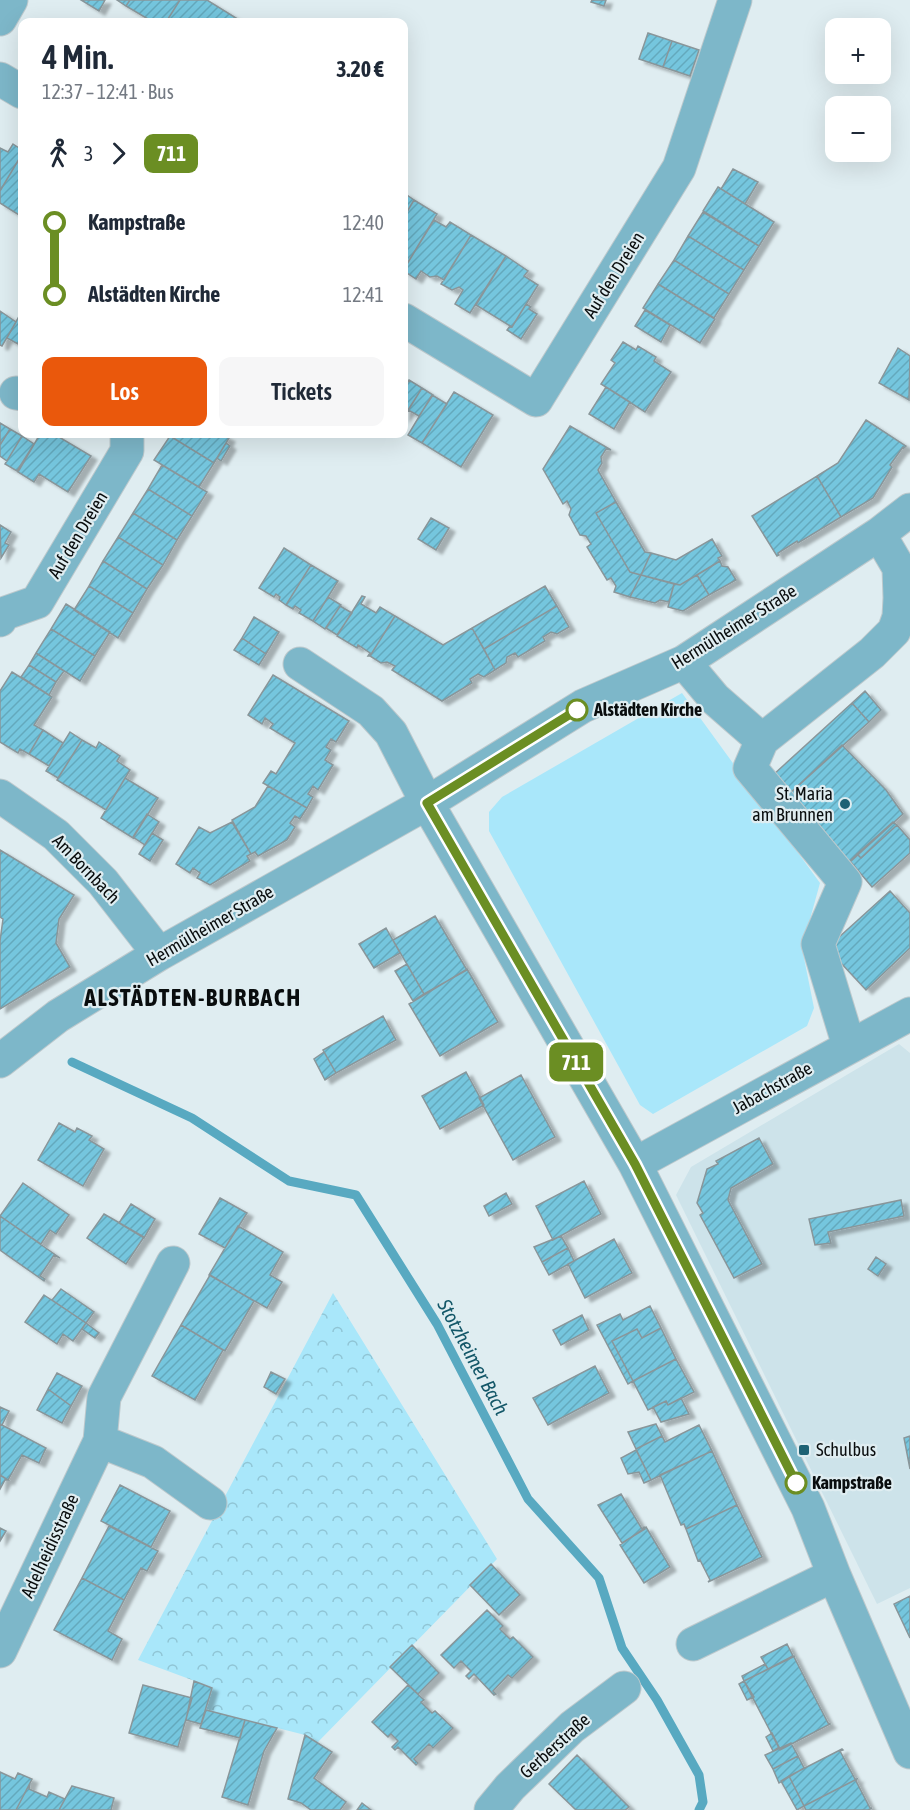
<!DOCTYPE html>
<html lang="de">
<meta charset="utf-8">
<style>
body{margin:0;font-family:"Asap Condensed",sans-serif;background:#f6f6f7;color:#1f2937;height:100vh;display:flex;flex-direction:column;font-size:22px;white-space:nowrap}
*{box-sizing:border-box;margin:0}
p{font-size:20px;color:#747a83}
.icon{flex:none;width:33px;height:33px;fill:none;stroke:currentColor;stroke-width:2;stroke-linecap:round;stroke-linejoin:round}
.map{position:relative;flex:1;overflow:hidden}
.sheet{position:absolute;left:18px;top:18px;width:390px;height:420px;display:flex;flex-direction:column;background:#fff;border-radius:12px;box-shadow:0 6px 24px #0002}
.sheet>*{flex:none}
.badge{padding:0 12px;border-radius:9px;font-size:21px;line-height:39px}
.buttons{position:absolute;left:825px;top:18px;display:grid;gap:12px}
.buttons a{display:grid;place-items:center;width:66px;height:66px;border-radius:12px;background:#fff;box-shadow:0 6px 24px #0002;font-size:30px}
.map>.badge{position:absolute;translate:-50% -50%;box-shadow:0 0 0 3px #fff}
.legs{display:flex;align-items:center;gap:9px;height:66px;padding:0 24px;font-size:20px}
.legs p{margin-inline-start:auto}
.headline{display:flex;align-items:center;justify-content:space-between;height:102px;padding:0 24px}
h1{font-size:33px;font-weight:600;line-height:45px}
.button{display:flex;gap:12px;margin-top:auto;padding:12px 24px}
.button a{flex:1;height:69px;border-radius:12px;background:#ea580c;color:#fff;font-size:24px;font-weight:600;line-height:69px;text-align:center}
.button a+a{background:#f6f6f7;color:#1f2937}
ul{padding:0 24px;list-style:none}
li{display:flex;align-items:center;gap:21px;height:72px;font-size:22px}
li i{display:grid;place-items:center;width:9px;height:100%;margin:0 8px;background:currentColor}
li i::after{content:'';width:15px;height:15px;margin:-8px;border:4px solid;border-radius:50%;background:#fff}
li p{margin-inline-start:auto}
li:first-child i{background:linear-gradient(#0000 50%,currentColor 0)}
li:last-child i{background:linear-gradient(currentColor 50%,#0000 0)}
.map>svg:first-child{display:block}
.built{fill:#cde3ea}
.grass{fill:#a9e7fa}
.park{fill:url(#park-crowns)}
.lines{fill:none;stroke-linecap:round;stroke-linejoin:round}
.stream{stroke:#58a9c1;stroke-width:9}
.building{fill:url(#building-hatch);stroke:#89969a;stroke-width:1.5;filter:url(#shadow)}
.minor-casing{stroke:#bdc9cd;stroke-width:35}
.minor{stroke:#7db7c9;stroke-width:33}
.line-1-casing{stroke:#fff;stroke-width:14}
.line-1{stroke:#6b8e23;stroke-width:9}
.stop-1-dot{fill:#fff;stroke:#6b8e23;stroke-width:3}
.poi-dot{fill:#1e6274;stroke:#dfedf1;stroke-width:2}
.labels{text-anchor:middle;stroke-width:4.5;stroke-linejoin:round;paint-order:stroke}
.street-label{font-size:18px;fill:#090d0e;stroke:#dfedf1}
.stop-label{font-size:18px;font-weight:bold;fill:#090d0e;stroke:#dfedf1;text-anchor:start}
.poi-label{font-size:18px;fill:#090d0e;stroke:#dfedf1;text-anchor:end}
.water-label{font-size:20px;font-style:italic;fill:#135768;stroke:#dfedf1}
.district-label{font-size:24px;font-weight:bold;letter-spacing:1.5px;fill:#090d0e;stroke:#dfedf1}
</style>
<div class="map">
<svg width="910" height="1810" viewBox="0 0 910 1810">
<defs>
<pattern id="park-crowns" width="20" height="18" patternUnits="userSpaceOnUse" patternTransform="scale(1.5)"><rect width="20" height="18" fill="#a9e7fa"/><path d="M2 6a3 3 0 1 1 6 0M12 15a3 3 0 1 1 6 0" fill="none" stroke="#90c5d5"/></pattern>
<pattern id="building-hatch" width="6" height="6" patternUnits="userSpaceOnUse" patternTransform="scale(1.5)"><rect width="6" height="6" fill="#75c6de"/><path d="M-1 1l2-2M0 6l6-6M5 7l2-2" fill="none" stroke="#64a9bd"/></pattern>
<filter id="shadow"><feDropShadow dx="6" dy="4" stdDeviation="1.5" flood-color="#0004"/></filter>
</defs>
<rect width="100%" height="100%" fill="#dfedf1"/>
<!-- built -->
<path class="built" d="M899 1044 910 1053V1588L877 1604 676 1195 691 1167Z"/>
<!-- grass -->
<path class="grass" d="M682 693 820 883 802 948 814 1008 807 1026 653 1114 640 1105 489 831V812L502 797Z"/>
<!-- park -->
<path class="park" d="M333 1293 497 1559 317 1743 305 1735 206 1710 211 1687 138 1660Z"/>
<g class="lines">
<!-- stream -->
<path class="stream" d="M72 1062 192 1118 289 1181 356 1195 437 1324 528 1499 599 1578 622 1648 657 1700 699 1775 703 1802 699 1810"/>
</g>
<!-- building -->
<path class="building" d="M81 0H105L99 11Z
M117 0H130L126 6Z
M130 0H180L166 22H153L126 6Z
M180 0H207L236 18 233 22H166Z
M592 0H606L604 6 591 2Z
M648 33 672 41 663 67 639 59Z
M672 41 699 50 690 76 663 67Z
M13 144 22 150V154L0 191V148L8 152Z
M22 154V209L19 215 0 203V191Z
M733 169 758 182 745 204 721 189Z
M718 187 774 222 759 246 703 211Z
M404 193 414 200 404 217Z
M414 200 437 214 404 269V217Z
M703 212 759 246 744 270 688 236Z
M434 220 446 227 450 222 471 235 444 280 437 276 430 277 421 271 416 279 404 271V269Z
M471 235 506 256 470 313 455 304 463 290 459 287 452 290 441 284Z
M688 236 744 270 729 294 674 260Z
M506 256 528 271 524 276 538 285 512 327 476 305Z
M674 260 729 294 714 318 658 284Z
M658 284 715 319 700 343 643 308Z
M526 304 531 307 529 309 537 314 521 339 507 330 510 326 512 327Z
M645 310 670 325 661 342 635 326Z
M0 311 16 322 2 346 0 345Z
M22 311V336L18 344 7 338Z
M623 342 636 350 638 346 656 357 654 361 671 372 645 412 601 384 615 363 611 360Z
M898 348 910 356 909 400 879 383Z
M409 380 422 388 404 417V384L406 386Z
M606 387 630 402 614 429 589 414Z
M422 388 433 395 419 416 408 410Z
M454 392 493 415 461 467 422 443Z
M432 395 447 404 422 443 408 435Z
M866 420 906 446 904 448 903 447 890 465 892 467 873 498 841 517 817 476 838 463Z
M0 423 10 429 0 445Z
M570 426 611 450 606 449 601 457 602 463 598 470 616 502 596 513 630 572 641 575 630 597 614 592 616 586 611 578 607 580 587 547 591 544 586 536 580 535 569 515 571 509 567 501 563 504 543 469Z
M10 429 22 436 7 461 0 456V445Z
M40 434H54L91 456 68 492 39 474 34 482 18 472Z
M171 434H221L229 438 214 463 170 436Z
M22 436 34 444 17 471 5 464Z
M170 436 214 463 199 487 154 460Z
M226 443 230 446 221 461 217 458Z
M162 465 207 492 192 516 148 489Z
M817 476 841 517 798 543 797 541 778 553 779 555 777 556 752 516Z
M148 489 192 516 177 540 133 513Z
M616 502 645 552 651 553 641 575 630 572 596 513Z
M133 513 177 540 163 565 118 537Z
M431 518 449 528 436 550 418 539Z
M0 525 11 532 5 543 9 545 1 558Z
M118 537 163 565 147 589 103 561Z
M712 539 722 556 718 558 720 561 680 585 641 575 651 553 676 560Z
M284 548 311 565 286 605 279 600 280 597 276 594 274 597 259 588Z
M103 561 147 589 133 613 89 586Z
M720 561 722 566 728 567 736 580 709 595 697 575Z
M311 565 338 581 313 621 299 613 301 610 295 606 293 609 286 605Z
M641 575 674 584 669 602 660 600 655 603 630 597Z
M697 575 709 595 683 611 668 607 674 584 680 585Z
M89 586 133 613 118 638 74 610Z
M545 586 557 606 484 649 472 628Z
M362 596 365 597 361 604 376 613 380 607 395 616 370 656H368L370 653 358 645 357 648 337 636Z
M328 597 341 605 325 629 313 621Z
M66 604 110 632 95 656 51 629Z
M340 606 352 613 337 635 326 628Z
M557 606 569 627 557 634 551 632 543 637 545 641 518 657 515 653 507 657 506 663 495 670 484 649Z
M395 616 443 645 472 628 495 670 484 677 478 674 470 679 472 683 442 701 392 670 395 666 387 662 381 663 370 656Z
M254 617 279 632 266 654 242 638Z
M51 629 95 656 80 681 36 653Z
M242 638 266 654 259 665 234 650Z
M36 653 64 671 56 682 29 665Z
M29 665 56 682 49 695 21 677Z
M12 672 52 697 34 725 43 730 29 754 20 749 18 753 0 742V691Z
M273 675 349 721 336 742 331 739 326 747 331 750 325 760 333 765 318 790 313 786 308 794 313 797 307 808 263 783 271 771 276 774 295 743 270 728 273 724 265 718 262 724 248 715Z
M865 691 881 710 869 722 852 703Z
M852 703 869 722 788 795 773 775Z
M43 730 63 743 49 766 29 754Z
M70 732 82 740 58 778 46 771Z
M82 740 96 748 99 742 120 756 117 761 130 770 106 810 57 780Z
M842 745 886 790 903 814 849 863 788 795Z
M125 778 158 798 133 838 101 818Z
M268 786 307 808 300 819 295 816 290 823 295 827 287 840 258 856 255 852 251 854 232 820 255 807Z
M147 814 159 822 145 845 133 837Z
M232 822 251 854 247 856 250 861 210 885 197 878 200 873 193 868 190 873 176 864 199 827 210 833Z
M893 822 897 825 861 858 857 854Z
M897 825 910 840V853L872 887 850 861 857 854 861 858Z
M152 833 163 840 150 861 139 854Z
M0 850 74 895 59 919 56 943 70 967 0 1009V941L3 919 0 917Z
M890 891 910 913V948L866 990 827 948Z
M435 916 467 970 424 994 393 940Z
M386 928 400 953 374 968 359 944Z
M407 964 424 994 413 1001 395 971Z
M467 969 498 1022 440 1056 409 1004Z
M383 1016 396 1040 336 1073 323 1050Z
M324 1052 336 1073 325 1080 314 1059Z
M466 1072 484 1105 440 1129 422 1096Z
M521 1075 555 1137 513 1160 479 1098Z
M59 1123 75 1132 77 1128 92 1136 89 1140 104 1149 83 1186 38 1160Z
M759 1138 773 1164 731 1188 728 1200 762 1264 734 1278 700 1215 703 1213 697 1203 707 1169 718 1164 716 1161Z
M584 1181 601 1214 553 1240 536 1206Z
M23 1183 69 1215 56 1234 50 1230 41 1244 0 1216Z
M506 1193 512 1204 489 1216 484 1206Z
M220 1198 247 1213 225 1248 199 1234Z
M901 1200 904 1216 828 1232 831 1243 815 1245 809 1219Z
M131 1204 155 1219 144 1238 119 1223Z
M104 1214 144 1237 126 1264 87 1238Z
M0 1216 60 1258 54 1255 40 1276 45 1279 44 1281 0 1250Z
M238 1226 283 1252 270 1275 282 1282 267 1308 209 1275Z
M561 1236 568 1248 542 1262 534 1247Z
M614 1239 632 1273 585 1298 568 1264Z
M568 1248 574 1261 549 1275 542 1262Z
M876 1257 886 1264 878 1276 868 1269Z
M210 1275 254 1301 225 1351 181 1325Z
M61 1289 94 1312 86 1323 52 1300Z
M44 1295 86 1323 73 1341 63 1334 57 1344 25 1322Z
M650 1306 661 1328 642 1338 637 1329 612 1341 633 1381 628 1384 597 1325 620 1314 623 1320Z
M582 1315 589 1330 561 1345 553 1330Z
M86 1323 99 1333 95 1338 82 1329Z
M181 1325 223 1350 195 1400 152 1376Z
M661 1328 676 1359 633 1381 612 1341 637 1329 642 1338Z
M676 1359 694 1392 668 1405 666 1401 648 1410 633 1381Z
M595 1366 609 1393 548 1425 533 1398Z
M271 1372 285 1379 276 1394 264 1387Z
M57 1373 82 1386 71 1406 48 1389Z
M48 1389 71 1406 62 1423 37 1410Z
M681 1398 689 1414 661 1422 653 1407 666 1401 668 1405Z
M0 1407 9 1411 2 1425 0 1424Z
M0 1424 46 1448 39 1463 22 1455 8 1480 0 1475Z
M656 1424 662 1436 636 1449 628 1432Z
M699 1425 712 1451 651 1480 636 1449 662 1436 665 1442Z
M910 1436V1469L904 1438Z
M636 1450 651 1480 644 1483 639 1472 628 1474 621 1458Z
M712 1451 737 1505 686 1529 684 1524 681 1525 660 1475Z
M0 1475 8 1480H5L0 1489Z
M120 1485 170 1511 151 1547 101 1521Z
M621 1494 642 1529 644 1527 645 1529 622 1543 598 1505Z
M737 1505 762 1557 708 1582 710 1580 700 1560 698 1561 686 1529Z
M109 1526 158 1551 147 1571 141 1568 124 1600 82 1578Z
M646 1527 670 1567 644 1583 620 1545Z
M0 1528 6 1531 0 1541Z
M491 1564 520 1595 499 1615 470 1585Z
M82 1578 124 1600 108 1631 122 1639 112 1660 54 1630Z
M910 1596V1638L894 1604Z
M487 1610 503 1626 500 1629 510 1639 513 1637 533 1657 512 1678 508 1675 493 1691 496 1694 494 1695 474 1674 469 1679 466 1676 471 1671 461 1661 454 1668 441 1655Z
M787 1644 793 1656 768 1669 761 1657Z
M412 1645 439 1673 418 1694 390 1667Z
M795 1656 794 1657 828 1723 830 1724 780 1750 744 1681Z
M765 1664 768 1669 744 1681 742 1676Z
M194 1681 212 1688 201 1724 186 1720Z
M744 1681 754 1697 747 1700 739 1684Z
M143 1685 192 1698 178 1747 129 1733Z
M408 1685 424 1700 421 1702 432 1713 435 1711 453 1728 433 1748 429 1744 414 1759 418 1763 416 1765 398 1747 395 1750 392 1747 398 1741 391 1734 388 1737 372 1722Z
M206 1710 245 1720 240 1738 200 1728Z
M245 1720 277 1728 264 1751 248 1805 222 1797Z
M772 1733 779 1747 773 1751 766 1737Z
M305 1735 332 1752 314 1778 346 1802 340 1810H311L301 1803 288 1799Z
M791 1743 798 1756 773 1769 765 1755Z
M842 1749 843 1750 840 1751 855 1779H857L804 1806 789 1776Z
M577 1755 629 1807 625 1810H576L549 1784Z
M798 1756 804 1768 779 1783 773 1769Z
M0 1772 15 1779 18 1773 32 1779 16 1810H0Z
M789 1776 804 1806 797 1810 781 1781Z
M857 1779 856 1781 870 1808H872L868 1810H806L804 1806Z
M30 1783 29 1789 47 1797 49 1792 65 1799 59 1810H16Z
M72 1786 114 1798 111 1810H59Z
M362 1803 371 1810H357Z"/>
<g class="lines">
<!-- minor casing -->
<g class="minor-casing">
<path id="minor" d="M0 19 11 0
M0 79 22 92
M404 320 536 400 679 168 735 0
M16 393 22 394
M0 620 3 614 37 602 127 451V434
M684 662 715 699 762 740
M300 664 371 711 391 733 427 803 635 1164 808 1508 834 1575 910 1752
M0 796 56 835 103 882 159 954
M849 1046 818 944 845 882 750 768 762 740 872 653 894 631 899 617 900 598 899 568 879 534
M0 1061 58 1016 159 954 427 803 583 706 684 662 879 534 910 510
M635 1164 910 1014
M100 1441 153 1462 210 1503
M693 1644 834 1575
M0 1651 100 1441 104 1397 173 1263
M491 1810 510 1787 572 1727 624 1688"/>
</g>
<!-- minor -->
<use href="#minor" class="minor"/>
</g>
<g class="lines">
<!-- line-1 casing -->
<g class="line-1-casing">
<path id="line-1" d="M577 710 427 803 635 1164 796 1483"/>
</g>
<!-- line-1 -->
<use href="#line-1" class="line-1"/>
</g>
<!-- markers -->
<g class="stop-1-dot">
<circle cx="577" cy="710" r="10"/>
<circle cx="796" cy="1483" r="10"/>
</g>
<g class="poi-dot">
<circle cx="845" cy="804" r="6"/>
<rect x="798" y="1444" width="12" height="12" rx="3"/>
</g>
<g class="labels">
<!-- street labels -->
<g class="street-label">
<text transform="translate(614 275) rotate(-58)" y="6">Auf den Dreien</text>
<text transform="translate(78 535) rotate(-59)" y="6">Auf den Dreien</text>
<text transform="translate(734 627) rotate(-32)" y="6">Hermülheimer Straße</text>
<text transform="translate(86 869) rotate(46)" y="6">Am Bornbach</text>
<text transform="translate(210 926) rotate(-30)" y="6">Hermülheimer Straße</text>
<text transform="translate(772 1088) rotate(-29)" y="6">Jabachstraße</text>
<text transform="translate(50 1546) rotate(-65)" y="6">Adelheidisstraße</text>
<text transform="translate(555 1746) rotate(-42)" y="6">Gerberstraße</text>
</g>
<!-- stop labels -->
<g class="stop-label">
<text x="594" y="716">Alstädten Kirche</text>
<text x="812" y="1489">Kampstraße</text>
</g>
<!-- poi labels -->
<g class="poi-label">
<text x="833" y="800">St. Maria<tspan x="833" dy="21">am Brunnen</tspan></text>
<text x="816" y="1456" text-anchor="start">Schulbus</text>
</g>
<!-- water labels -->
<g class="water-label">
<text transform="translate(473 1357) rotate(62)" y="7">Stotzheimer Bach</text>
</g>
<!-- district labels -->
<g class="district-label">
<text x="193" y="1006">ALSTÄDTEN-BURBACH</text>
</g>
</g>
</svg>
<div class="buttons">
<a>+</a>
<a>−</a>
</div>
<b class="badge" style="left:576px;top:1062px;background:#6b8e23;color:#fff">711</b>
<section class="sheet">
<div class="headline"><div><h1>4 Min.</h1><p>12:37 – 12:41 · Bus</p></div><b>3.20 €</b></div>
<div class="legs"><svg class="icon" aria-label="walk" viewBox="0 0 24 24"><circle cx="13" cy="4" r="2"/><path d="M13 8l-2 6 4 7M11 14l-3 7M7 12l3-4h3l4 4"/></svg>3<svg class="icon" aria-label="forward" viewBox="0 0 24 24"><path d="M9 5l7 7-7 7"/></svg><b class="badge" style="background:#6b8e23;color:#fff">711</b></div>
<ul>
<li><i style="color:#6b8e23"></i><b>Kampstraße</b><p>12:40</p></li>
<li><i style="color:#6b8e23"></i><b>Alstädten Kirche</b><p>12:41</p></li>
</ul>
<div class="button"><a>Los</a><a>Tickets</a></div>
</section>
</div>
